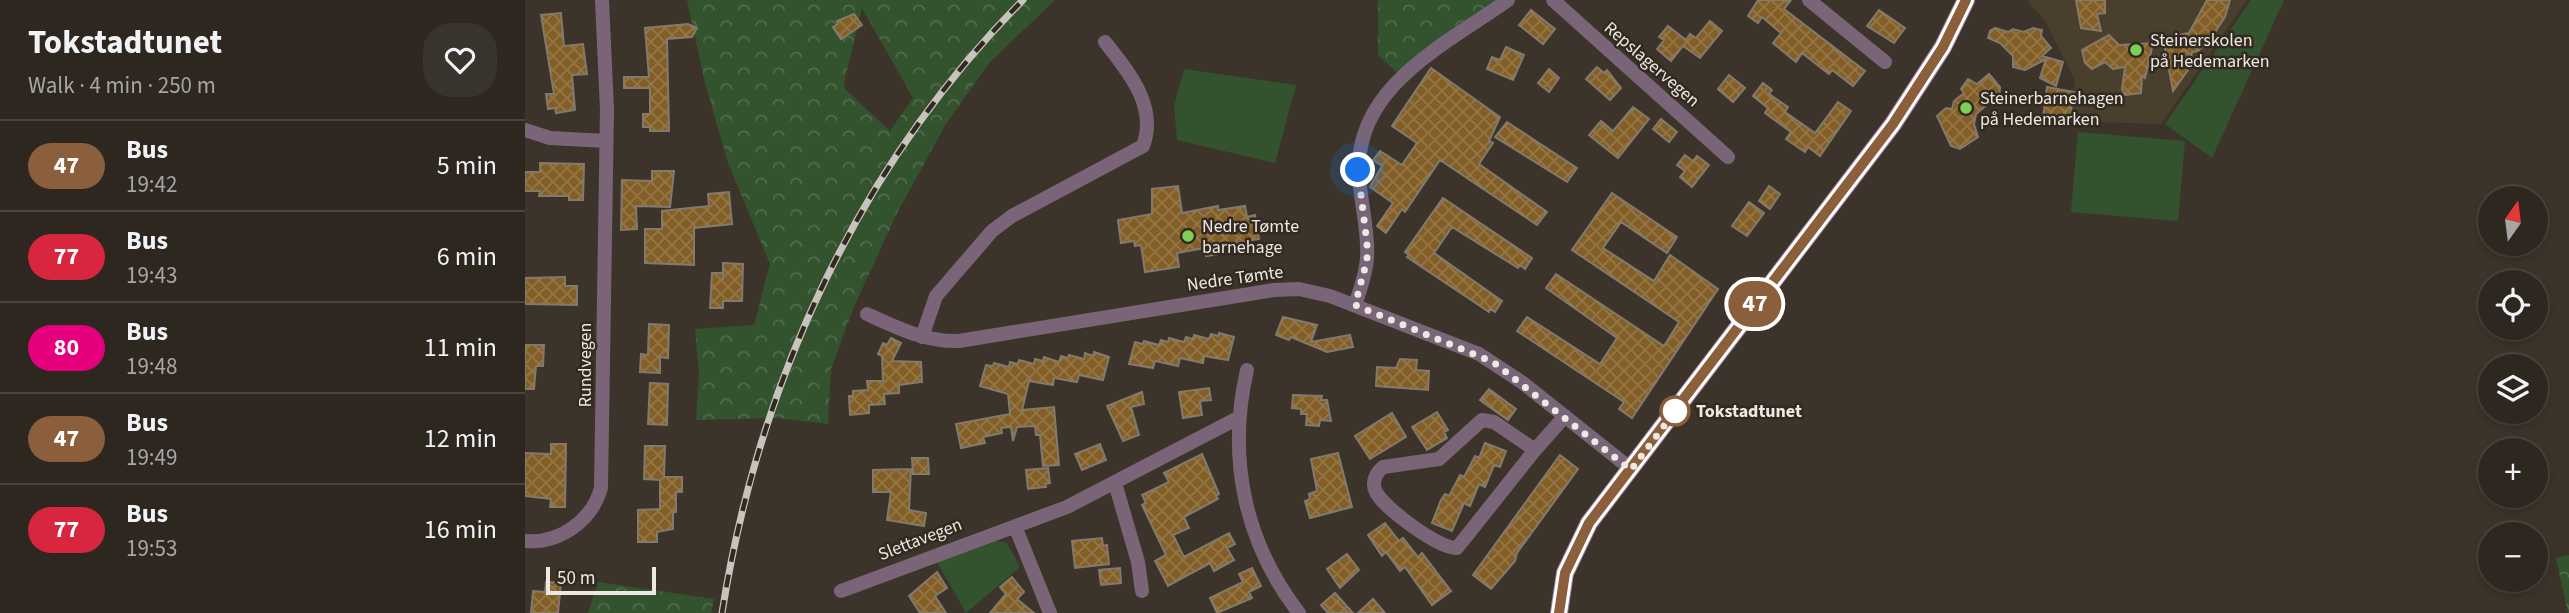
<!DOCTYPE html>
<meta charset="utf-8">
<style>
body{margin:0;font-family:"Source Sans 3",sans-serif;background:#39332d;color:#f1f3f6;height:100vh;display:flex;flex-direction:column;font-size:26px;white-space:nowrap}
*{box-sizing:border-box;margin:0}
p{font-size:23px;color:#a7a5a5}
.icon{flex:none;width:38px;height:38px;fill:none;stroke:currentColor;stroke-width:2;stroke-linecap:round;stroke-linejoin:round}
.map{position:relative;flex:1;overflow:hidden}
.drawer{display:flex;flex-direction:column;background:#2d2720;width:525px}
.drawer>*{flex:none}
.badge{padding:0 14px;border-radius:23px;font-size:24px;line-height:46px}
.needle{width:46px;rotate:14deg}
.controls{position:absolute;left:1953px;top:186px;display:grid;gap:14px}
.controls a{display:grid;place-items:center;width:70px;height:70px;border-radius:50%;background:#2d2720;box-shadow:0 4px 10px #0003,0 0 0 2px #48443e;font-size:35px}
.scale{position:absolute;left:21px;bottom:18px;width:110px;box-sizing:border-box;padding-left:7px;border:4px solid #ede8e2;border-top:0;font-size:19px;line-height:24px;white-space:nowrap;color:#ede8e2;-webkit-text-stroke:5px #322a20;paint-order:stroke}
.you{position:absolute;width:35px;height:35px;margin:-18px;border:5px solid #fff;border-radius:50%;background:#1a73e8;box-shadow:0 0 0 10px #1a73e833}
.map>.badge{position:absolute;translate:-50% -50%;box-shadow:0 0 0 4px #fff}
.round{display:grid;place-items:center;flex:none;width:74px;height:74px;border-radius:28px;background:#39332d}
.head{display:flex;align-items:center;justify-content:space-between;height:119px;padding:0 28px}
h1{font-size:33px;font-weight:700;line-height:52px}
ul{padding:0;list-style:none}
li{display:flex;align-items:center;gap:21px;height:91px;padding:0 28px;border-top:2px solid #48443e}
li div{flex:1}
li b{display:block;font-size:26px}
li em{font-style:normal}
li .badge{min-width:77px;font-weight:700;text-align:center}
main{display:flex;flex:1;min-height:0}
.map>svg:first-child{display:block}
.built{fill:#4a3e2d}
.forest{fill:url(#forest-crowns);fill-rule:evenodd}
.park{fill:#33532e}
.building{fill:url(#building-cross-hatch);stroke:#837a6e;stroke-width:2}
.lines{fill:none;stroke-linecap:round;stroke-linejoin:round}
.street{stroke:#7a6578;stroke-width:14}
.secondary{stroke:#a07f9e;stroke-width:18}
.rail-casing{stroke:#c9c3bd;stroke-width:7}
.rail{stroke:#322a20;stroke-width:4.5;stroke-dasharray:13;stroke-linecap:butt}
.line-casing{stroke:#fff;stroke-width:16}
.line{stroke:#8b5e3c;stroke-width:10}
.walk{stroke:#ede8e2;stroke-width:7;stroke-dasharray:0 12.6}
.poi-dot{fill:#7dd154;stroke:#322a20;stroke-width:2.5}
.stop-dot{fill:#fff;stroke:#8b5e3c;stroke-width:3.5}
.labels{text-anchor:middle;stroke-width:5;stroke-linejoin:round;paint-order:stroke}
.poi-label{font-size:18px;fill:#ede8e2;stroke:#322a20;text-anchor:start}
.street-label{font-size:18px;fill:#ede8e2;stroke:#322a20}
.stop-label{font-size:18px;font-weight:bold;fill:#ede8e2;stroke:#322a20;text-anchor:start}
</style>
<main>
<section class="drawer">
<div class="head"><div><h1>Tokstadtunet</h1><p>Walk · 4 min · 250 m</p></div><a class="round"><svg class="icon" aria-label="heart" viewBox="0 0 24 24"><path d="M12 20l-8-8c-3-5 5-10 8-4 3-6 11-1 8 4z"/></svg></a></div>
<ul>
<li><span class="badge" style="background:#8b5e3c;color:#fff">47</span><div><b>Bus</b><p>19:42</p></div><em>5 min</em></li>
<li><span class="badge" style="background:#d7263d;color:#fff">77</span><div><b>Bus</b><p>19:43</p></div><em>6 min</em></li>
<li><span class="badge" style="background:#e6007e;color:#fff">80</span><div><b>Bus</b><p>19:48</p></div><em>11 min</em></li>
<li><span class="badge" style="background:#8b5e3c;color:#fff">47</span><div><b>Bus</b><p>19:49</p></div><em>12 min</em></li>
<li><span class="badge" style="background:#d7263d;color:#fff">77</span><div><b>Bus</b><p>19:53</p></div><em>16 min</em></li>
</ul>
</section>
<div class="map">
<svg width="2044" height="613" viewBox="0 0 2044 613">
<defs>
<pattern id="forest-crowns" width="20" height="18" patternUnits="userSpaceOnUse" patternTransform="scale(1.75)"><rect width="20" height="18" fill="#33532e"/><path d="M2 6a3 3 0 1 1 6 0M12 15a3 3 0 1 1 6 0" fill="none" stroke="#516c4c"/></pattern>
<pattern id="building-cross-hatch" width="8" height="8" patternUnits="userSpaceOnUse" patternTransform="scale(1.75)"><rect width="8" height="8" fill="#835f27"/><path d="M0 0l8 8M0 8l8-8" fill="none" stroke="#957646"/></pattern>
</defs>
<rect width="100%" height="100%" fill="#3c342a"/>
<!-- built -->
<path class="built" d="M1502 0H1722L1636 124 1565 122 1543 117 1550 80 1520 21Z"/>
<!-- forest -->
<path class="forest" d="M162 0H530L464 63 421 124 372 213 328 309 306 369 303 424 252 418 171 420 174 374 170 329 229 325 245 264 203 163 180 83ZM337 8 388 98 365 131 320 89 319 82Z
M853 0H980L880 80 853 55Z
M2044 555V613H2043L2031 558Z
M73 582 189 599 186 613H63Z"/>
<!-- park -->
<path class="park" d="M1726 0H1759L1687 158 1640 124Z
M659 69 771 85 750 163 652 140 649 106Z
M1553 132 1660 141 1653 221 1546 212Z
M466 540 482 543 495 567 441 613 411 560Z"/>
<!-- building -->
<path class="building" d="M1233 0H1266L1259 9 1340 71 1328 86 1307 70 1304 74 1277 53 1271 62 1248 43 1256 33 1237 17 1233 23 1223 16Z
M1551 0H1580V13L1572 14 1576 31 1556 28Z
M1682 0H1705L1700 17 1686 38 1673 51 1667 52 1666 58 1661 59 1663 70 1648 91 1638 38 1664 33Z
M1006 10 1030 29 1018 44 994 25Z
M1354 10 1380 28 1369 43 1342 26Z
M36 13 39 46 58 44 62 74 47 75 50 110 31 113 30 108 23 109 21 94H29L16 15Z
M329 14 337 25 316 39 308 27 313 24 312 21Z
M1185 21 1197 31 1175 58 1158 46 1146 61 1132 49 1139 40 1134 37 1143 26 1161 40 1165 34 1171 38Z
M163 24 172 28 167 37 142 39 144 131H125V127H118V114H125V88H99V77H124L120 28Z
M1470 28 1483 32 1488 29 1499 32 1508 28 1517 30 1516 36 1526 48 1517 56 1538 62 1531 86 1515 78 1521 59 1500 70 1488 67V56L1475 43 1463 38 1465 31Z
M1584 35 1594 45 1628 43 1620 78 1617 76 1616 93 1600 95 1597 89 1600 67 1588 69 1580 62 1567 69 1560 63 1557 50Z
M981 47 999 55 988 80 962 69 967 57 975 60Z
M1072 67 1079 73 1082 70 1096 88 1085 100 1061 79Z
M906 68 975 117 964 141 968 143 954 164 1022 212 1012 225 915 160 880 212 877 209 861 233 852 226 868 203 845 187 857 166 848 160 855 151 877 165 892 143 867 126Z
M1024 69 1034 78 1024 92 1013 83Z
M1464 74 1475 87 1474 100 1465 102 1451 114 1449 124 1453 137 1435 149 1426 146 1412 116 1421 108 1427 109 1429 101 1439 93 1436 89 1443 79 1452 84Z
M1204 75 1220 88 1208 102 1193 89Z
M1238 83 1247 90 1244 94 1263 107 1260 112 1290 133 1313 102 1326 111 1295 156 1283 147 1280 152 1261 139 1266 132 1240 113 1243 108 1228 96Z
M1522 87 1549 92 1544 122 1541 125 1521 122 1518 118Z
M1108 107 1124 119 1093 158 1064 135 1076 121 1088 131Z
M1136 119 1152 132 1144 142 1128 129Z
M982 122 1052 168 1042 182 970 137Z
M1160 155 1168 161 1172 156 1184 165 1167 187 1155 177 1160 171 1152 165Z
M15 163 59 164 58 200H44V196H14L15 191H0V172H15Z
M127 171H149L145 207 111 206 112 229 96 230 97 180 127 181Z
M653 186 657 213 693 206V210L720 206 722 217 730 215 734 239 698 245 700 253 681 256 680 248 652 253 654 267 620 272 616 245 610 246 609 241 596 243 593 220 627 214V189Z
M1244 186 1255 194 1245 209 1234 201Z
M204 192 207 224 169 228V265L120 263V229H137V211L184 206 183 194Z
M1087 193 1152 237 1142 253 1096 222 1078 248 1129 281 1145 255 1193 289 1107 418 1094 409 1099 402 992 331 1002 317 1075 364 1092 338 1021 288 1031 274 1139 346 1154 322 1047 250Z
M918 198 1007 258 1000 269 995 265 993 268 927 227 909 253 977 301 970 312 965 309 964 312 882 257 884 255 880 252Z
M1224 202 1239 213 1222 236 1207 226Z
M198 263 218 264 217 301H198V308H185L187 273H198V280Z
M40 277V286H52V305L0 304V278Z
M758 317 792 325 786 342 825 335 828 347 802 352 766 337 764 340 751 335Z
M124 324 144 325 143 358 135 357V373L115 372 116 354 123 355Z
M694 333 709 337 703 360 679 356 678 363 655 358 653 366 630 361 628 368 604 364 610 342 618 344 619 341 634 345 636 340 643 342 644 338 659 342 661 337 668 339 669 335 684 339 686 334 694 336Z
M366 338 376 343 367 361 396 362 397 382 374 385V393L359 394 360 404 344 405V413L325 415 324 396H328V391L343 390 342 381H358L357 356 353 354 358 343 362 345Z
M0 345H19L18 366H11L9 389H0Z
M569 352 584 357 578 380 554 375 552 382 529 378 528 385 504 381 497 410 529 407 534 465 518 466 515 435H511L510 426 492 427 488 441 486 427 476 428 477 433 458 437 460 443 436 448 431 424 485 414 483 394 455 386 461 365 468 366 469 363 484 367 485 362 493 364 494 360 509 364 510 359 518 361 519 357 534 362 536 356 543 358 544 355 559 359 560 353 568 356Z
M875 359 892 360 891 370 904 371 903 390 851 386 852 367 871 368Z
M125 383 143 384 142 425 123 424Z
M684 388 686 400 675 401 677 415 658 418 654 392Z
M964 389 991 409 983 420 955 400Z
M617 392 619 404 606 407 614 435 598 441 582 406Z
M768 395 797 396 796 400H802L806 421 795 420 794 426 781 425 782 414H776V409L767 408Z
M912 412 923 430 919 432 922 438 902 450 887 427Z
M867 413 881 437 845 459 830 436Z
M960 443 981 451 975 467 969 465 960 487 954 484 945 506 939 503 927 531 907 523 916 500 920 494 924 496 935 475 939 477 950 456 954 458Z
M26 444H41L40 507H25L26 499 0 496V453L26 454Z
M575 444 581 460 557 470 550 454Z
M120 446H140L139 477H157V492H151V512H148V529L132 532V542H113V510L135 509V480L119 479Z
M813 453 827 507 785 518 780 501 785 499 784 494 792 491 786 459Z
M677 454 694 494 691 496 693 499 659 517 664 528 648 535 659 557 704 533 710 544 702 548 709 560 689 571 685 563 643 586 630 561 641 555 617 505 621 503 617 495 644 482 639 473Z
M1035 455 1053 469 992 553 990 561 966 589 948 575Z
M387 458H403L404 474H388Z
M523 468 525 483 520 484 521 487 503 489 501 470Z
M386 469 384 510 401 513 399 526 362 520 366 492H348V470Z
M860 523 874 541 878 538 893 557 897 553 926 591 907 605 880 567 875 571 861 552 857 556 843 535Z
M577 538 578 546 582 545 584 564 550 568 547 541Z
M822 554 834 570 815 588 802 569Z
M595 568 596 583 576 585 574 570Z
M727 568 736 586 724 592 727 598 692 613 685 598 718 582 714 574Z
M412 572 422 588 410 596 421 613H395L384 596Z
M487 577 499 592 492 599 509 613H465L481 594 475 587Z
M21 582 36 583 33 613H6L8 591 20 592Z
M810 593 828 613H803L796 605Z
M848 599 860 613H833Z"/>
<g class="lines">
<!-- street -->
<path class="street" d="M1028 0 1203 157
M1284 0 1360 62
M0 130 25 138 81 141
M830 305C835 290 841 274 842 258 844 230 835 202 834 173 830 86 923 43 983 0
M342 314C372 328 401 342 434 341L749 290 774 289 805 296 954 354 998 383 1106 469
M397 337 411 296 467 231 487 216 618 146C633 106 603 71 580 42
M722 370C702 457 719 542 774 613
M1010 450 932 548C914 549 859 508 851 492 846 482 851 473 858 467L914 459 957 420 969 422 1010 450 1040 416
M590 483 613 562 617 591
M490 526 525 613
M0 541C34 544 67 521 76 488L82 110 77 0
M316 591 542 507 713 418"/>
<!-- secondary -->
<path class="secondary" d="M1034 613 1040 573 1064 523 1368 124 1418 47 1441 0"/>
<!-- rail casing -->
<g class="rail-casing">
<path id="rail" d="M197 613C233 384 333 166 498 0"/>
</g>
<!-- rail -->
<use href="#rail" class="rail"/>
</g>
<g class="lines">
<!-- line casing -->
<g class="line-casing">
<path id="line" d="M1034 613 1040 573 1064 523 1368 124 1418 47 1441 0"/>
</g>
<!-- line -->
<use href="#line" class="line"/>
<!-- walk -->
<path class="walk" d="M833 170 842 244V260L830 305 968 362 1106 470 1154 406 1150 411"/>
</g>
<!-- markers -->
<g class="poi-dot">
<circle cx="1611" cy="50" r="7"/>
<circle cx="1441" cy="108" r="7"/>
<circle cx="663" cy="236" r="7"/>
</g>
<circle class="stop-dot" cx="1150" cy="411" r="14"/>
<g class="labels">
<!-- poi labels -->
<g class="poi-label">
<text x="1625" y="46">Steinerskolen<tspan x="1625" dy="21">på Hedemarken</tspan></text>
<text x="1455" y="104">Steinerbarnehagen<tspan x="1455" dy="21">på Hedemarken</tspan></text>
<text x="677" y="232">Nedre Tømte<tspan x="677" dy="21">barnehage</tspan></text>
</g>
<!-- street labels -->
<g class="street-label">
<text transform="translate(1127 64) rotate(41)" y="6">Repslagervegen</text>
<text transform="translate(710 278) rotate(-8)" y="6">Nedre Tømte</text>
<text transform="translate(60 365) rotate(-90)" y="6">Rundvegen</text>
<text transform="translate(395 539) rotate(-21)" y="6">Slettavegen</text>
</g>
<!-- stop labels -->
<g class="stop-label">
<text x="1171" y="417">Tokstadtunet</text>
</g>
</g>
</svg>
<div class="controls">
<a><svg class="needle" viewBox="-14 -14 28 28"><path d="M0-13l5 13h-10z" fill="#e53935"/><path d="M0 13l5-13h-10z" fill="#a7a5a5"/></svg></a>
<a><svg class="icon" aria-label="locate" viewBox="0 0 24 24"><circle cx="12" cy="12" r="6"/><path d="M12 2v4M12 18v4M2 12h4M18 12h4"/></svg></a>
<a><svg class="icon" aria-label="layers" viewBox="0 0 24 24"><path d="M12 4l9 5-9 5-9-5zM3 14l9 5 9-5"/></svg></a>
<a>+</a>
<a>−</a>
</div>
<div class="scale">50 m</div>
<div class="you" style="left:833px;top:170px"></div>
<b class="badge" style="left:1230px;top:304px;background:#8b5e3c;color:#fff">47</b>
</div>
</main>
